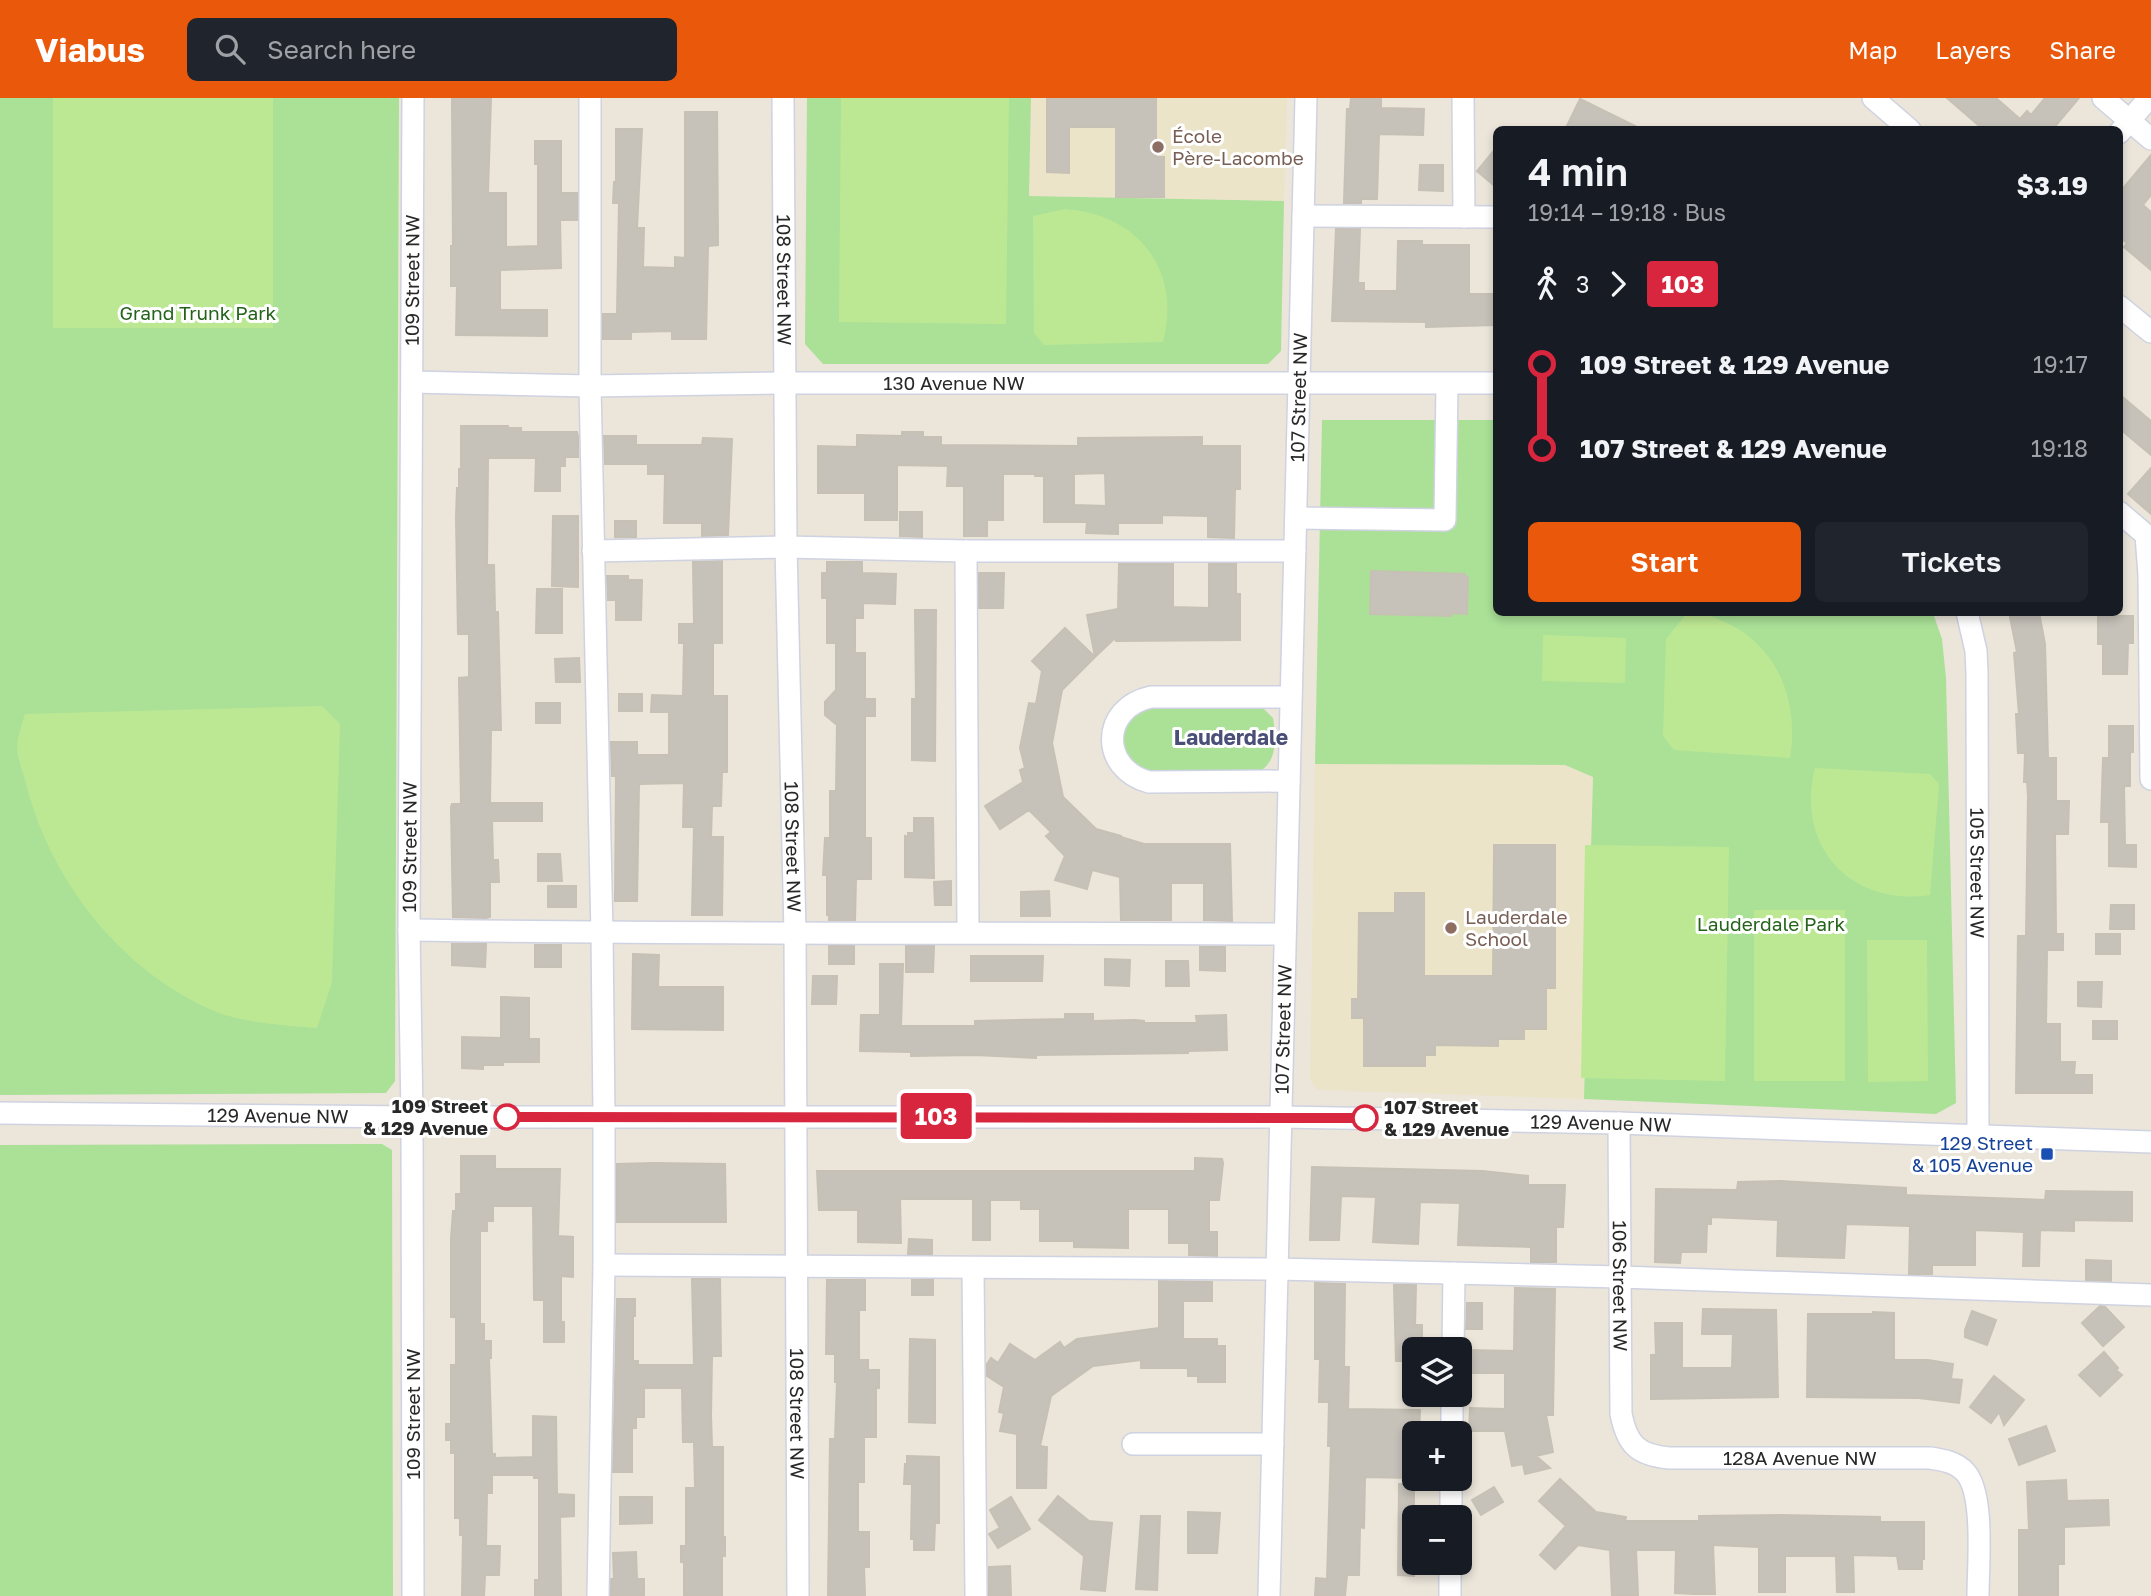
<!DOCTYPE html>
<meta charset="utf-8">
<style>
body{margin:0;font-family:"Golos Text",sans-serif;background:#20242c;color:#f1f3f6;height:100vh;display:flex;flex-direction:column;font-size:26px;white-space:nowrap}
*{box-sizing:border-box;margin:0}
p{font-size:23px;color:#9ea1a6}
.icon{flex:none;width:38px;height:38px;fill:none;stroke:currentColor;stroke-width:2;stroke-linecap:round;stroke-linejoin:round}
.map{position:relative;flex:1;overflow:hidden}
.drawer{position:absolute;left:1493px;top:28px;width:630px;height:490px;display:flex;flex-direction:column;background:#171b24;border-radius:10px;box-shadow:0 4px 10px #0003}
.drawer>*{flex:none}
.badge{padding:0 14px;border-radius:5px;font-size:24px;line-height:46px}
.fabs{position:absolute;left:1402px;top:1239px;display:grid;gap:14px}
.fabs a{display:grid;place-items:center;width:70px;height:70px;border-radius:10px;background:#171b24;box-shadow:0 4px 10px #0003;font-size:35px}
.map>.badge{position:absolute;translate:-50% -50%;box-shadow:0 0 0 4px #fff}
.legs{display:flex;align-items:center;gap:10px;height:77px;padding:0 35px;font-size:23px}
.legs p{margin-inline-start:auto}
.head{display:flex;align-items:center;justify-content:space-between;height:119px;padding:0 35px}
h1{font-size:38px;font-weight:600;line-height:52px}
.button{display:flex;gap:14px;margin-top:auto;padding:14px 35px}
.button a{flex:1;height:80px;border-radius:10px;background:#ea580c;color:#fff;font-size:28px;font-weight:600;line-height:80px;text-align:center}
.button a+a{background:#20242c;color:#f1f3f6}
ul{padding:0 35px;list-style:none}
li{display:flex;align-items:center;gap:24px;height:84px;font-size:26px}
li i{display:grid;place-items:center;width:10px;height:100%;margin:0 9px;background:currentColor}
li i::after{content:'';width:18px;height:18px;margin:-9px;border:5px solid;border-radius:50%;background:#171b24}
li p{margin-inline-start:auto}
li:first-child i{background:linear-gradient(#0000 50%,currentColor 0)}
li:last-child i{background:linear-gradient(currentColor 50%,#0000 0)}
header{display:flex;align-items:center;gap:42px;box-sizing:border-box;height:98px;padding:0 35px;background:#ea580c;color:#fff}
header strong{font-size:33px}
nav{display:flex;gap:38px;margin-inline-start:auto;font-size:24px}
.search{width:490px;height:63px;background:#20242c;display:flex;align-items:center;gap:18px;box-sizing:border-box;padding:0 24px;border-radius:10px;color:#9ea1a6;font-size:26px}
.map>svg:first-child{display:block}
.education{fill:#ece4c9}
.green{fill:#aae197}
.pitch{fill:#bde893}
.building{fill:#c6c2ba;stroke:#c6c1b4;stroke-width:2;fill-rule:evenodd}
.lines{fill:none;stroke-linecap:round;stroke-linejoin:round}
.minor-casing{stroke:#cfd2e1;stroke-width:24}
.minor{stroke:#fff;stroke-width:21}
.line-1-casing{stroke:#fff;stroke-width:16}
.line-1{stroke:#d7263d;stroke-width:10}
.education-dot{fill:#8d6e63;stroke:#fff;stroke-width:2.5}
.stop-1-dot{fill:#fff;stroke:#d7263d;stroke-width:3.5}
.transit-dot{fill:#1a4fb4;stroke:#fff;stroke-width:2.5}
.labels{text-anchor:middle;stroke-width:6;stroke-linejoin:round;paint-order:stroke}
.education-label{font-size:19px;fill:#785e54;stroke:#fff;text-anchor:start}
.street-label{font-size:19px;fill:#282828;stroke:#fff}
.park-label{font-size:19px;fill:#24631a;stroke:#fff}
.stop-label{font-size:19px;font-weight:bold;fill:#282828;stroke:#fff;text-anchor:end}
.transit-label{font-size:19px;fill:#164399;stroke:#fff;text-anchor:end}
.neighbourhood-label{font-size:21px;font-weight:bold;fill:#4a4f78;stroke:#fff}
</style>
<header>
<strong>Viabus</strong>
<div class="search"><svg class="icon" aria-label="search" viewBox="0 0 24 24"><circle cx="10" cy="10" r="6"/><path d="M15 15l6 6"/></svg>Search here</div>
<nav><a>Map</a><a>Layers</a><a>Share</a></nav>
</header>
<div class="map">
<svg width="2151" height="1498" viewBox="0 0 2151 1498">
<rect width="100%" height="100%" fill="#ebe5da"/>
<!-- education -->
<path class="education" d="M1031 0H1287L1284 103 1029 98Z
M1315 666 1566 667 1593 679 1584 1001 1318 992 1310 982Z"/>
<!-- green -->
<path class="green" d="M0 0H399L395 983 386 995 0 997Z
M807 0H1031L1029 98 1284 103 1281 253 1268 266H823L805 246Z
M1322 322H1496V514L1933 515 1942 541 1946 580 1956 1005 1936 1016 1584 1001 1593 679 1565 667 1315 666Z
M1143 609 1263 610 1273 620C1276 638 1278 668 1256 674L1146 675C1128 665 1118 646 1127 626 1129 620 1138 614 1143 609Z
M382 1046 392 1052 393 1498H0V1047Z"/>
<!-- pitch -->
<path class="pitch" d="M53 0H273V230H53Z
M841 0H1009L1006 226 839 224Z
M1065 111C1138 116 1182 172 1163 244L1044 247 1034 235 1033 118Z
M1688 514C1702 514 1716 520 1729 526 1780 551 1799 607 1790 660L1674 652 1663 638 1666 541Z
M1543 537 1626 540 1625 585 1542 583Z
M322 608 340 626 332 884 317 930C286 927 240 925 212 912 122 873 51 783 27 689 24 677 17 660 17 648 18 637 22 626 25 616Z
M1815 670 1930 676 1939 686 1930 797C1851 809 1795 748 1815 670Z
M1585 747 1729 749 1725 983 1581 980Z
M1754 812H1845V983H1754Z
M1867 842H1927L1928 983 1868 984Z"/>
<!-- building -->
<path class="building" d="M452 0H491L488 95H506V149L538 148V66H535V43H561V95H577V122H560L561 170 500 172V212H547V238L456 237 457 188H451V148H453Z
M1047 0H1156V59H1164V99H1116V29H1069V75L1047 74Z
M1351 0H1381V10L1424 11 1423 37 1379 36 1377 101H1361V105H1344L1347 11H1350Z
M1947 0H1996L2020 21 2027 13 2031 17 2045 0H2079L2052 32H1984Z
M1580 1 1643 32H1565Z
M685 14H717L718 147 708 148 706 241H672V233L631 234V241H603V216H617L619 105H613L614 84H616V31H642L637 130H644L643 169 675 170V159L685 160Z
M1496 50V89L1477 73Z
M2151 57V97L2143 107 2151 114V172L2124 149 2127 145 2119 139V95Z
M1420 67H1443V93L1419 92Z
M1336 131H1360L1358 185H1364V193H1397L1398 143H1422V147H1469V196H1496V227L1426 229V224L1332 223Z
M2119 296 2151 323V357L2119 330Z
M461 328H508V330H521V334H577L578 338V359H565V368H560V393H535L536 360H488L487 467H494L495 514H498L501 632H491L490 705H542V723H492L493 762H498L499 784H490V819L486 820 453 819 451 709 452 706H461L459 580 469 579V536H458L456 419 457 390H459V371H461Z
M902 334H923V339H941V347L1078 348V340L1202 339V348H1240V391H1235L1234 440 1208 439V418L1162 417V425H1118V436L1086 435 1087 424H1044V378H1035V376H1003V422H987V438H964V388H947L948 368 897 367V422H865V395H818V348L857 349V337L902 338ZM1105 375 1106 408 1074 407V376Z
M604 338H636V347H702L703 340 732 341 728 437 702 438V425H664L665 376H648V366H605Z
M2151 370V416L2128 396Z
M900 414H922V439L900 438Z
M553 418H578V489L552 488Z
M615 423H636V439H615Z
M722 463V545H713V598H727V674H722L721 708H712L711 739H723L722 817H692L694 729H683L684 685 639 686 637 803H615L616 678H612L611 644H637V657H669V614H651L652 597 683 598 684 545H679V526H694L693 464Z
M827 464H862V475L896 476 895 506 863 505V520H855V555H865V601H875V618H865V740H871V781H856L855 822H829V817H827V777H823L825 740H830V693H836L837 627 825 617V604L836 592V545H827V500H822V475H827Z
M1119 466H1173V509L1209 510V466H1236V496H1240V542L1116 543 1115 540 1095 559 1087 517 1118 511Z
M1371 473 1465 476V479H1468L1467 516 1451 515V518L1370 516Z
M979 475H1004L1003 510H979Z
M607 478H628V482H642L641 522H616V502H608Z
M537 491H562V535H536Z
M915 512H936L935 663 912 662V601H916Z
M2009 514H2039L2045 546 2048 660H2056V703H2069L2068 736H2055L2056 836H2063V852H2047L2046 926H2060V964H2075L2074 977H2092V995H2016L2018 838H2026L2028 698 2027 684H2024L2025 655H2018L2016 616H2019L2014 555 2017 554Z
M2098 518H2133V545H2128L2127 576H2103V546H2098Z
M1065 530 1095 559 1062 592 1052 645 1063 699 1096 731 1121 738V739L1144 746H1230L1232 823 1204 822V785H1171V822H1121L1120 779 1092 772 1087 791 1055 782 1065 758 1046 738 1051 734 1029 712 1000 731 985 708 1023 684 1020 672 1025 670 1020 650 1029 605 1036 606 1042 573 1032 563Z
M579 560 580 584H556L555 561Z
M619 596H642V613H619Z
M536 605H560V625H536Z
M2109 628H2133V654H2130V688H2124L2125 747H2136V769L2109 768V724H2101L2103 660H2109Z
M914 720H933L934 780 905 779V738L908 739V735H914Z
M1494 747H1555V890H1546V931H1524V941H1498V948L1435 947V957H1425V968H1364V920H1352V901H1358L1359 815H1395V795H1424V878H1493Z
M538 756H560L562 783H538Z
M951 783V807H935L934 784Z
M548 788H576V809H548Z
M1049 793 1050 818H1021V794Z
M2111 807H2134V831H2110Z
M2096 836H2120V856H2096Z
M452 846H486L485 869 452 867Z
M535 847H561V869H535Z
M829 848H854V866H829Z
M906 848H934L933 874H906Z
M1200 849H1225V873L1200 872Z
M633 856 659 857 658 889H723V932L632 931Z
M971 858H1043L1042 883H971Z
M1105 861 1130 862 1129 888 1105 887Z
M1166 863H1188L1189 888H1166Z
M880 866H903L901 928H975V923L1065 921V916H1093V923L1135 922 1144 923V925H1197L1196 918 1226 917 1227 952 1188 953V955L1036 957V960L975 957 911 958V954L860 953 861 917H880Z
M813 878H837L836 906H812Z
M2078 884H2102L2101 909 2078 908Z
M501 899 529 900V941H539V964H503V967H483V971L462 970V939L501 940Z
M2093 923H2117V941H2093Z
M461 1058H495V1071H560L558 1138 573 1139V1179L561 1178V1224H564V1244H544V1202H534L533 1108H493V1123H487V1133H480V1226H484V1243H491V1260H489L492 1356H495V1360L533 1359V1318L556 1319 557 1396 574 1397V1418L560 1419 561 1498H535V1482H539V1380H534V1377H492V1395H487L486 1448H500L499 1477H485L484 1498H462L463 1437H460V1420H455V1355H451V1342H446V1326H451V1267H456V1219H451V1141L453 1113H456V1096H461Z
M1195 1060 1222 1061 1223 1065 1219 1102H1209V1134H1217V1158L1189 1157V1145H1169V1111H1128V1150L1074 1149V1143H1040V1111H1021V1102H990V1142H973V1101H900L901 1145 858 1144V1112H819L817 1073H1195Z
M654 1065 725 1066 726 1124H617V1066Z
M1312 1069 1483 1073 1528 1078V1087H1565L1563 1129H1556V1164H1531V1149L1458 1147 1460 1105 1420 1104 1418 1146 1392 1145 1373 1144 1376 1099 1341 1098 1339 1142H1310Z
M1780 1083 1906 1090V1097L2045 1102 2046 1093 2132 1094V1123L2074 1122V1133L2040 1132 2039 1168H2023L2024 1134 1975 1132V1167H1932V1176H1909L1910 1128 1846 1126 1844 1160 1777 1158 1778 1122 1711 1119V1126H1707L1706 1154H1681L1680 1165 1655 1164 1656 1091 1737 1092 1738 1084Z
M909 1141 932 1142V1156H908Z
M2086 1162 2111 1163V1183L2086 1182Z
M692 1181H720L721 1258H712L711 1317 712 1349H723V1439H725V1458H722V1498H684V1464H681V1448H686V1390H695L694 1344H683L682 1290H644V1319H636V1330H632V1374H613L617 1201H635V1218H633V1263H638V1267H694Z
M827 1182H865V1212H859V1262H868V1272H879V1290H876V1339H864V1384H858V1434H869V1469H864L865 1498H828L830 1341H835L837 1284H835V1256H826Z
M912 1182H933V1197H912Z
M1159 1183 1212 1184V1203H1183V1241H1217V1248H1225V1284H1198V1278H1188V1270H1141V1262L1093 1268 1051 1298 1040 1348 1047 1349 1046 1390H1017V1336L1000 1333 1004 1315 999 1314 1004 1289 987 1278V1266L991 1260 998 1265 1010 1246 1035 1262 1060 1244 1064 1250 1077 1241 1159 1230Z
M1315 1185 1345 1186 1344 1269H1349L1348 1311 1420 1312 1419 1335H1412L1411 1380 1365 1379 1364 1430 1360 1429 1359 1477H1347L1345 1498H1315L1316 1480 1327 1481 1331 1348H1328L1329 1304H1319L1320 1261H1315Z
M1394 1187H1416L1415 1227H1422V1251H1414V1263H1396Z
M1515 1190 1555 1191 1553 1317H1546L1553 1354 1536 1358 1550 1370 1525 1376 1523 1366 1512 1368 1505 1333H1469L1470 1310 1505 1311V1275H1469V1252L1514 1253Z
M1467 1205H1482V1231H1466Z
M2100 1208 2105 1209 2124 1229 2103 1248 2082 1225Z
M1703 1211 1776 1212 1778 1299 1651 1301V1257H1656L1655 1225H1682V1270H1732L1733 1236H1702Z
M1972 1213 1996 1222 1987 1247 1965 1239V1232Z
M1873 1214 1894 1215V1262H1928L1953 1266 1951 1281 1962 1282 1959 1305 1919 1300 1807 1299 1808 1216H1873Z
M910 1241 935 1242V1325L909 1324Z
M2104 1254 2118 1270 2116 1272 2122 1277 2100 1298 2079 1277Z
M1994 1278 2024 1302 2004 1327 1999 1314 1991 1325 1970 1309Z
M2046 1328 2055 1353 2019 1367 2009 1341Z
M907 1358 939 1359V1425H935L934 1452H914V1441H911L912 1386H904L905 1366H907Z
M1560 1381 1596 1414 1626 1419 1625 1423H1699V1418L1780 1417 1880 1419V1424H1924V1461H1922V1471H1899L1897 1458 1853 1457 1854 1494H1837L1836 1458H1785V1494H1759V1449L1713 1447 1715 1496H1695L1675 1495 1676 1452H1636L1638 1497 1612 1498 1610 1452 1578 1447 1555 1471 1540 1457 1566 1428 1539 1403Z
M2066 1382 2067 1403 2108 1402 2109 1427 2064 1429V1466H2058V1498H2019V1432H2029L2027 1384Z
M1399 1386H1414V1478L1398 1477Z
M1494 1389 1503 1404 1481 1417 1472 1402Z
M1058 1398 1089 1423 1112 1425 1105 1493 1081 1491 1084 1458 1039 1422Z
M620 1399H652V1425L620 1426Z
M1011 1399 1030 1431 998 1450 989 1436 1000 1430 990 1412Z
M1188 1414 1220 1415 1217 1455H1188Z
M1141 1418H1160L1157 1492 1136 1491Z
M636 1454 637 1481H644V1498H611V1481H614L613 1455Z
M1010 1468 1011 1498H989V1469Z"/>
<g class="lines">
<!-- minor casing -->
<g class="minor-casing">
<g id="minor">
<path d="M590 0V288L602 835 604 1018V1167L598 1498"/>
<path id="s1" d="M783 0 786 449 795 835 798 1498"/>
<path d="M1463 0 1464 119"/>
<path d="M1873 0 1910 32"/>
<path d="M2103 0 2151 41"/>
<path d="M2119 35 2149 0"/>
<path d="M1303 118 1496 119"/>
<path d="M2119 208 2151 234"/>
<path id="s2" d="M412 284 590 288 785 285H1496"/>
<path d="M2119 414 2146 437 2149 477 2151 681"/>
<path d="M1296 420 1445 422 1447 286"/>
<path d="M593 453 786 449 966 453H1295"/>
<path d="M966 453 968 834"/>
<path id="s3" d="M1967 514 1976 553 1977 575 1978 1038"/>
<path d="M1289 683 1149 684C1100 671 1100 610 1151 599H1291"/>
<path d="M409 832C701 837 993 834 1284 836"/>
<path id="s4" d="M0 1015 412 1019H1281L1619 1025 2151 1044"/>
<path id="s5" d="M1619 1025 1621 1316C1627 1346 1637 1357 1669 1360H1930C1943 1362 1956 1364 1965 1374 1985 1395 1978 1468 1978 1498"/>
<path d="M604 1167 1276 1171 1620 1179 2151 1197"/>
<path d="M973 1170 976 1498"/>
<path d="M1453 1251 1454 1175"/>
<path d="M1452 1335V1297"/>
<path d="M1133 1346H1273"/>
<path d="M1451 1419V1381"/>
<path id="s6" d="M413 1498 412 1019 409 832 413 0"/>
<path id="s7" d="M1269 1498 1306 0"/>
<path d="M1450 1498V1465"/>
</g>
</g>
<!-- minor -->
<use href="#minor" class="minor"/>
</g>
<g class="lines">
<!-- line-1 casing -->
<g class="line-1-casing">
<path id="line-1" d="M507 1019 1365 1020"/>
</g>
<!-- line-1 -->
<use href="#line-1" class="line-1"/>
</g>
<!-- markers -->
<g class="education-dot">
<circle cx="1158" cy="49" r="7"/>
<circle cx="1451" cy="830" r="7"/>
</g>
<g class="stop-1-dot">
<circle cx="507" cy="1019" r="12"/>
<circle cx="1365" cy="1020" r="12"/>
</g>
<rect class="transit-dot" x="2040" y="1049" width="14" height="14" rx="3.5"/>
<g class="labels">
<!-- education labels -->
<g class="education-label">
<text x="1172" y="45">École<tspan x="1172" dy="22">Père-Lacombe</tspan></text>
<text x="1465" y="826">Lauderdale<tspan x="1465" dy="22">School</tspan></text>
</g>
<!-- street labels -->
<g class="street-label">
<text dy="7" stroke="none"><textPath href="#s6" startOffset="1316">109 Street NW</textPath></text>
<text dy="7" stroke="none"><textPath href="#s1" startOffset="182">108 Street NW</textPath></text>
<text dy="7" stroke="none"><textPath href="#s2" startOffset="542">130 Avenue NW</textPath></text>
<text dy="7" stroke="none"><textPath href="#s7" startOffset="1199">107 Street NW</textPath></text>
<text dy="7" stroke="none"><textPath href="#s6" startOffset="749">109 Street NW</textPath></text>
<text dy="7" stroke="none"><textPath href="#s1" startOffset="749">108 Street NW</textPath></text>
<text dy="7" stroke="none"><textPath href="#s3" startOffset="262">105 Street NW</textPath></text>
<text dy="7" stroke="none"><textPath href="#s7" startOffset="567">107 Street NW</textPath></text>
<text dy="7" stroke="none"><textPath href="#s4" startOffset="278">129 Avenue NW</textPath></text>
<text dy="7" stroke="none"><textPath href="#s4" startOffset="1601">129 Avenue NW</textPath></text>
<text dy="7" stroke="none"><textPath href="#s5" startOffset="163">106 Street NW</textPath></text>
<text transform="translate(413 1316) rotate(-90)" y="7">109 Street NW</text>
<text dy="7" stroke="none"><textPath href="#s1" startOffset="1316">108 Street NW</textPath></text>
<text dy="7" stroke="none"><textPath href="#s5" startOffset="494">128A Avenue NW</textPath></text>
</g>
<!-- park labels -->
<g class="park-label">
<text x="198" y="222">Grand Trunk Park</text>
<text x="1771" y="833">Lauderdale Park</text>
</g>
<!-- stop labels -->
<g class="stop-label">
<text x="488" y="1015">109 Street<tspan x="488" dy="22">&amp; 129 Avenue</tspan></text>
<text x="1384" y="1016" text-anchor="start">107 Street<tspan x="1384" dy="22">&amp; 129 Avenue</tspan></text>
</g>
<!-- transit labels -->
<g class="transit-label">
<text x="2033" y="1052">129 Street<tspan x="2033" dy="22">&amp; 105 Avenue</tspan></text>
</g>
<!-- neighbourhood labels -->
<g class="neighbourhood-label">
<text x="1231" y="647">Lauderdale</text>
</g>
</g>
</svg>
<div class="fabs">
<a><svg class="icon" aria-label="layers" viewBox="0 0 24 24"><path d="M12 4l9 5-9 5-9-5zM3 14l9 5 9-5"/></svg></a>
<a>+</a>
<a>−</a>
</div>
<b class="badge" style="left:936px;top:1018px;background:#d7263d;color:#fff">103</b>
<section class="drawer">
<div class="head"><div><h1>4 min</h1><p>19:14 – 19:18 · Bus</p></div><b>$3.19</b></div>
<div class="legs"><svg class="icon" aria-label="walk" viewBox="0 0 24 24"><circle cx="13" cy="4" r="2"/><path d="M13 8l-2 6 4 7M11 14l-3 7M7 12l3-4h3l4 4"/></svg>3<svg class="icon" aria-label="forward" viewBox="0 0 24 24"><path d="M9 5l7 7-7 7"/></svg><b class="badge" style="background:#d7263d;color:#fff">103</b></div>
<ul>
<li><i style="color:#d7263d"></i><b>109 Street &amp; 129 Avenue</b><p>19:17</p></li>
<li><i style="color:#d7263d"></i><b>107 Street &amp; 129 Avenue</b><p>19:18</p></li>
</ul>
<div class="button"><a>Start</a><a>Tickets</a></div>
</section>
</div>
